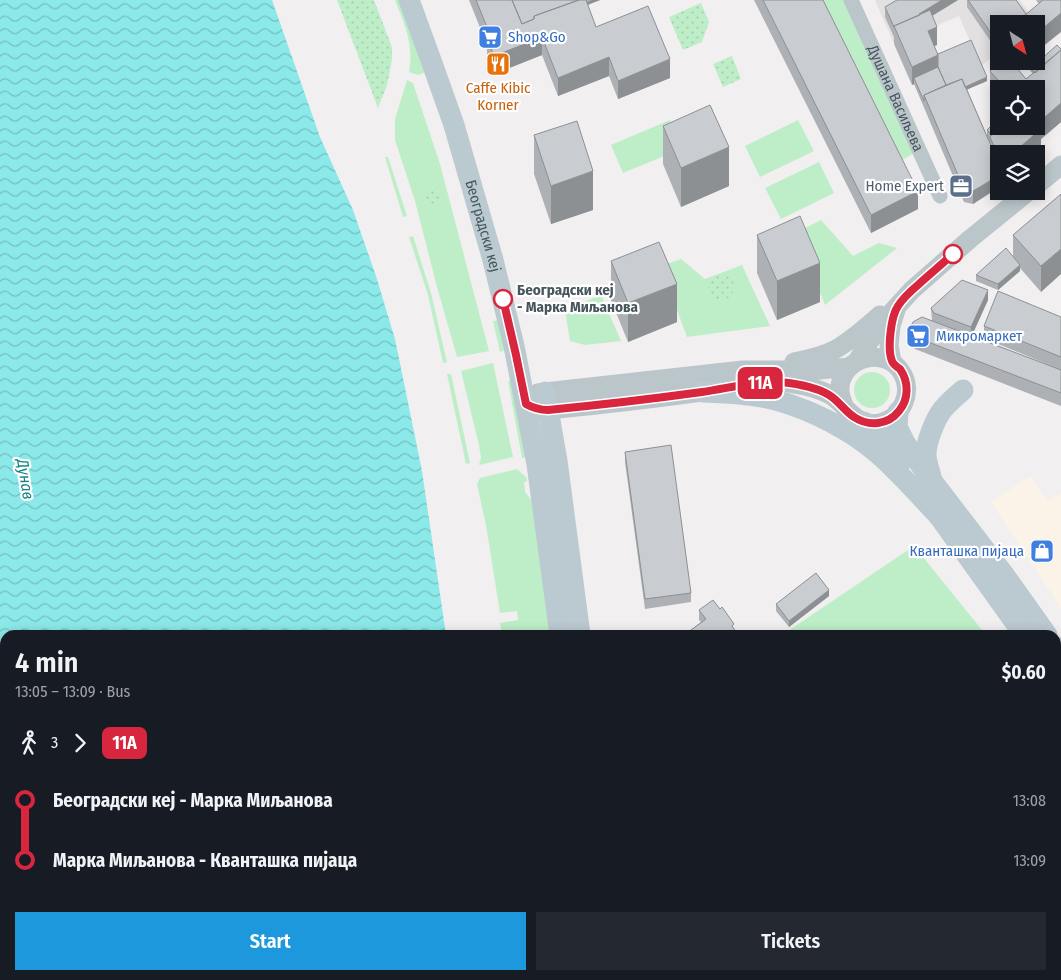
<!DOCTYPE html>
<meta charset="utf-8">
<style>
body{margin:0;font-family:"Fira Sans Condensed",sans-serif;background:#242831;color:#f1f3f6;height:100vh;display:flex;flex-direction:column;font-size:19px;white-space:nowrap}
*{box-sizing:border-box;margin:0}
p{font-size:16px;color:#9ea1a6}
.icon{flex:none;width:28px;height:28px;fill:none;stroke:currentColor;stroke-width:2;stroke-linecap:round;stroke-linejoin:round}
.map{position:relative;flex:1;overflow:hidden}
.sheet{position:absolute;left:0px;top:630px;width:1061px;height:350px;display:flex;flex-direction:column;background:#171b24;border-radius:15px 15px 0 0;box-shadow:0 2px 12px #0003}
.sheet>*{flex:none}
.badge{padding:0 10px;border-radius:8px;font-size:18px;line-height:32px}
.needle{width:32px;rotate:144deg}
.tools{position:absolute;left:990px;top:15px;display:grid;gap:10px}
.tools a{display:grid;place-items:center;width:55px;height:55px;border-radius:0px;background:#171b24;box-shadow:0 2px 12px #0003;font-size:25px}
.map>.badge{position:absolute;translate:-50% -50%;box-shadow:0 0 0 2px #fff}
.legs{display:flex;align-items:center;gap:8px;height:55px;padding:0 15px;font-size:16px}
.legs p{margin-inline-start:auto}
.head{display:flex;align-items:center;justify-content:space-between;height:85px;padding:0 15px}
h1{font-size:28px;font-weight:600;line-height:38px}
.primary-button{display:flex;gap:10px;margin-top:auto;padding:10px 15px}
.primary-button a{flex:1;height:58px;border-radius:0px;background:#1e98dc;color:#fff;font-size:20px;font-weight:600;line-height:58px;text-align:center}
.primary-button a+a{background:#242831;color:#f1f3f6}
ul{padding:0 15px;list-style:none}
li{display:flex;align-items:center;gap:18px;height:60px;font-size:19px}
li i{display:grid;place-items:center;width:8px;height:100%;margin:0 6px;background:currentColor}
li i::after{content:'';width:12px;height:12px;margin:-6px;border:4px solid;border-radius:50%;background:#171b24}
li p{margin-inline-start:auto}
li:first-child i{background:linear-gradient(#0000 50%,currentColor 0)}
li:last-child i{background:linear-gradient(currentColor 50%,#0000 0)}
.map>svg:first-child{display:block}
.commercial{fill:#fbf2e8}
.education{fill:#e2e0e1}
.green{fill:#beeec7}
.park{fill:url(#park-dots)}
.water{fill:url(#water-waves)}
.pier{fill:#f1efef}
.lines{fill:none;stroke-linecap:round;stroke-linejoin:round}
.minor{stroke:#bbc6cb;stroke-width:15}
.tertiary{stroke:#bbc6cb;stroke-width:19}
.secondary{stroke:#bbc9d0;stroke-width:21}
.wall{fill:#adb0b4}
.shaded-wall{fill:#8d9092}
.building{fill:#c9cdd1;stroke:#8d9092}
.line-1-casing{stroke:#fff;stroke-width:11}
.line-1{stroke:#d7263d;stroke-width:8}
.stop-1-dot{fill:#fff;stroke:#d7263d;stroke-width:2.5}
.labels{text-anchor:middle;stroke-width:4.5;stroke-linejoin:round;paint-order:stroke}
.shop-label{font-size:15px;fill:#366cbe;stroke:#fff;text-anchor:start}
.food-label{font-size:15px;fill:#c56008;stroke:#fff}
.street-label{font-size:15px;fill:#47565c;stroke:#fff}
.service-label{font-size:15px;fill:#4e5e75;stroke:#fff;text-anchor:end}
.stop-label{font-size:15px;font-weight:bold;fill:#47565c;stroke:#fff;text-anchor:start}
.water-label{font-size:16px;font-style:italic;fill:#108081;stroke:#fff}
</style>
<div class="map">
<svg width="1061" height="980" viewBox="0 0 1061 980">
<defs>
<pattern id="park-dots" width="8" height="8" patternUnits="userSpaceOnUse" patternTransform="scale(1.25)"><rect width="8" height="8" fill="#beeec7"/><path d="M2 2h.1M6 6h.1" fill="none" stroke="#a5cead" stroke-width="1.8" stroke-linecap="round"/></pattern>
<pattern id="water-waves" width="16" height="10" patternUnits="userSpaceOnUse" patternTransform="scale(1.25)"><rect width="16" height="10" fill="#8ce9e9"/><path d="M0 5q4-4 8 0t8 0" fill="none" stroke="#74c0c0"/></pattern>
</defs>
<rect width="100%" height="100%" fill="#f1efef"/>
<!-- commercial -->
<path class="commercial" d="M1030 476 1048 501 1061 493V608L991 502Z"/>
<!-- education -->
<path class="education" d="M875 0H1020L1036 24H999V52L981 66 959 16 894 44Z"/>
<!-- green -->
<path class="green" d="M395 0H400L426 72 418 75 409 72C414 45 405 25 395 0Z
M816 0H847L916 152 897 163Z
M407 80 413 83 440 164 489 351 457 357 437 287 415 201 395 140V119Z
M670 120 681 149 623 173 611 145Z
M798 120 814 151 760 177 745 146Z
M385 157H388L407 216 403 217Z
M819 162 834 193 781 219 765 188Z
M821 220 853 256 879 243 897 248 825 305 804 252 779 241Z
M413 236 431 293 447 362 443 363 428 295 409 237Z
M681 259 705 279 742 265 770 326 687 337 661 266Z
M601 295 621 341 585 345 570 341 565 310Z
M500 320 507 350 500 352 493 321Z
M493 363 513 457 479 465 481 458 479 445 461 371Z
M854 390a18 18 0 1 1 36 0a18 18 0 1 1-36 0Z
M447 374H451L470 463 466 464Z
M514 380 529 457 522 458 508 381Z
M517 469 526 477 527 481 524 482 525 492 534 503 554 635H502L500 623 518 620 517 611 500 613 486 525 477 484 480 478Z
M914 546 986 635H782Z
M1056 729 1061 737V878L1056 883Z
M1061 949V980H927L949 975H1056V950Z"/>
<!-- park -->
<path class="park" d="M337 0H374L390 42 392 48V59L387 85 378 108Z
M701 3 709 22 702 42 683 50 669 17Z
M732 56 741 79 723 87 713 64Z
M436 186 441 203 429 207 424 190Z
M708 287a13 13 0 1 1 26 0a13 13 0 1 1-26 0Z"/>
<!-- water -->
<path class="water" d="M0 0H272L320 137 353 210 376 276 395 339 422 471 446 635H5V975H471L0 980Z"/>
<!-- pier -->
<path class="pier" d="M0 967H5V975H474V980H0Z"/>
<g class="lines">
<!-- minor -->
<path class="minor" id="s1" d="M851 0 940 196"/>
<!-- tertiary -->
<path class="tertiary" d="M1036 186 1061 165
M857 361 880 325 912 290 970 239 1029 191
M794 362C808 359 823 356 836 349 852 340 866 327 880 315
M892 362 889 345 891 326 896 310
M845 408C842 401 839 394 840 386 844 356 886 346 902 373 913 391 903 416 883 422 858 430 849 408 832 396 819 388 803 385 789 383 759 379 731 388 702 392 651 399 599 405 548 410H539L526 404 538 393 545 392 743 370H820L849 367"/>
<!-- secondary -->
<g class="secondary">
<path id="s2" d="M409 0 432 63 454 125 493 260 514 346 537 464 560 635"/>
<path d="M545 392 557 461 580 635"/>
<path d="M703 392C729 393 755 394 779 401 813 411 851 430 877 453 899 472 919 495 939 516"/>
<path d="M898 412 897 427 905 443 932 481 1005 576 1047 635"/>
<path d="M864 422 879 433 901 462"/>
<path d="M931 476C929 470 927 463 926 457 925 444 935 419 943 409 949 402 956 396 963 390"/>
<path d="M931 505 1024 635"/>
<path d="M1056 647 1061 654"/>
<path d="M1056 680 1061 686"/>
<path d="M1056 910 1061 906"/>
<path d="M1056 930 1061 929"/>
<path d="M575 975V980"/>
<path d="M590 975 591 980"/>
<path d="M844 980 872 975"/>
</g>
</g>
<!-- wall -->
<path class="wall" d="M469 0H600L588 5 596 27 670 78 618 99 609 76 558 96 542 55 494 74 487 57V45Z
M754 0H823L918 209 871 233Z
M897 0H958L932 16 937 45 934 46 938 54 987 81 967 89 987 136V130L992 125V119L998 114V111L999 110V126L1036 89H999V99L990 89V71L1026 79 1033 74 1022 61H1039L1061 49V122L1041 139V147L999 154V184L991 190 990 193 973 204 964 202 914 84 912 85 894 44V37L885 17V7Z
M967 0H1016L1026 14 1039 4 1036 0H1061L1036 24H999L998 52 967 7Z
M663 126 729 186 681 207 663 164Z
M534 135 593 210 551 224 534 174Z
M1061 194 1041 292 1020 268V271L998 290 976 281V275L1013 257V235Z
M757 235 820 302 777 320 757 273Z
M611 261 677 322 628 342 611 300Z
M988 300 972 336 1061 370V406L915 349 910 342V329L932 320 931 308Z
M1061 317V370L984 338V326Z
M625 452 691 593V602L645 609 625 462Z
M829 596 789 627 776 611V604Z
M699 610 734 630 738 635H687V633L701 622 699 620Z"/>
<!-- shaded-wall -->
<path class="shaded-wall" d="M592 0H600L518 31Z
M942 0H958L922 22 919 14Z
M1061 13V32L1036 52V34Z
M937 27V45L928 49V31Z
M542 37V55L494 74V56Z
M938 55V74L914 78V84L912 85V67Z
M609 57V76L558 96V78Z
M670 59V78L618 99V81Z
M987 77V81L929 106 926 100Z
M1061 103V122L1041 139V147L1034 154H1012L1037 124Z
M729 147V186L681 207V168Z
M593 171V210L551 224V186Z
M999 171V184L991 190 990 193 973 204V191Z
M918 191V209L871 233V215Z
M1061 249V274L1041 292V266Z
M820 263V302L777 320V281Z
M1020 265V271L998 290V284Z
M677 284V322L628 342V303Z
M988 290V300L971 337V327Z
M829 590V596L789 627V621Z"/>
<!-- building -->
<path class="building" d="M476 0H512L522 24 534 19V16L579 0H586L596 27 648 6 670 59 618 81 609 57 558 78 542 37 494 56 487 38 491 37Z
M512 0H579L534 16V19L522 24Z
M763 0H823L918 191 871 215Z
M897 0H942L919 14 920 15 894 26V27L885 7Z
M968 0H1016L1026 14 1017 22V24H999L998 43Z
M1043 0H1061V13L1036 34V24H1019L1017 22Z
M930 10 937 27 928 31 938 55 912 67 894 26Z
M971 40 987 77 965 87 962 79 946 85 938 67V54Z
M1057 45 1061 49V50L1035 73 1025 61H1036V58L1039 61Z
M1061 50V103L1037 124 1041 129 1012 154H999V158L990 137 992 135 987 130 995 122 992 119 999 113V126H1036V89H1006L990 71 1001 61H1011L1026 79Z
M938 67 946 85 924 95V101L914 78Z
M962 79 999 164V171L991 177 990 181 973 191 964 189 924 95Z
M710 105 729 147 681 168 663 126Z
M577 121 593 171 551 186 534 135Z
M1061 194V249L1041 266 1013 235Z
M800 216 820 263 777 281 757 235Z
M659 242 677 284 628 303 611 261Z
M1006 248 1020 265 998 284 976 275Z
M962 280 988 290 971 327 934 313 932 310 931 308Z
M998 291 1061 317V357L984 326Z
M922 317 1061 370V393L915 337 910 329 913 322Z
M671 445 691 593 645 599 625 452Z
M816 573 829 590 789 621 776 604Z
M713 600 720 609 722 607 734 624 732 626 738 635H688L687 633 706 619 699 610Z"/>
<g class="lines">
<!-- line-1 casing -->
<g class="line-1-casing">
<path id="line-1" d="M503 299 516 355 526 404C533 408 539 410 548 410 599 405 651 399 702 392 731 388 760 379 789 383 803 385 820 388 832 397 840 403 846 412 854 417 869 427 888 425 899 411 909 399 909 382 900 369 897 367 893 364 892 361 887 349 891 316 898 306 903 298 912 290 919 284 930 274 942 264 953 254"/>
</g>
<!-- line-1 -->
<use href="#line-1" class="line-1"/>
</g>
<!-- icons -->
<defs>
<g id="supermarket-square" transform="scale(1.25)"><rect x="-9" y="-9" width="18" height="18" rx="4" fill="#3f7fe0" stroke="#fff"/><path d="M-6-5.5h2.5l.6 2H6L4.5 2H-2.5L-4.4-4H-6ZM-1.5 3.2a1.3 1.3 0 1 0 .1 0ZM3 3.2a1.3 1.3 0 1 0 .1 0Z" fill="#fff"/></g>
<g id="restaurant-square" transform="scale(1.25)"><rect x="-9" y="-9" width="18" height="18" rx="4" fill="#e8710a" stroke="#fff"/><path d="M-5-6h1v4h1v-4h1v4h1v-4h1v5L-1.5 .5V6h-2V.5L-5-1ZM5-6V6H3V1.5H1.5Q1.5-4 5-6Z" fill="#fff"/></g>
<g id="office-square" transform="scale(1.25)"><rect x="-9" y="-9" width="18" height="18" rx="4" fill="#5c6f8a" stroke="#fff"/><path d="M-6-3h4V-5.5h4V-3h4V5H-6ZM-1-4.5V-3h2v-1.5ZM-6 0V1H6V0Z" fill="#fff"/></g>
<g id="shop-square" transform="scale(1.25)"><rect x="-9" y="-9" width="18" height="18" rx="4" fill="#3f7fe0" stroke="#fff"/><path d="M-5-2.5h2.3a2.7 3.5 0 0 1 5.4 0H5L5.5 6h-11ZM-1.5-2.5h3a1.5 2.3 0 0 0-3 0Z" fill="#fff"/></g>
</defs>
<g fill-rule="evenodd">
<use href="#supermarket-square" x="490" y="37"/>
<use href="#restaurant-square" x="498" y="64"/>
<use href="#office-square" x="961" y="186"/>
<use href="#supermarket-square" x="918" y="336"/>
<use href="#shop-square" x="1042" y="551"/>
</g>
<!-- markers -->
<g class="stop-1-dot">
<circle cx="953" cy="254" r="9"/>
<circle cx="503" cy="299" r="9"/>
</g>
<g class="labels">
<!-- shop labels -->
<g class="shop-label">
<text x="508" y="42">Shop&amp;Go</text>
<text x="936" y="341">Микромаркет</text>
<text x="1024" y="556" text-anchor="end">Кванташка пијаца</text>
</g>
<!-- food labels -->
<g class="food-label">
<text x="498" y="93">Caffe Kibic<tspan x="498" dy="17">Korner</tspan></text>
</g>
<!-- street labels -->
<g class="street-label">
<text dy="5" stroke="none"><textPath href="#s1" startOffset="108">Душана Васиљева</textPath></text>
<text dy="5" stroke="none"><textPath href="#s2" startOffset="238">Београдски кеј</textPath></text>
</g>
<!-- service labels -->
<g class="service-label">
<text x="944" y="191">Home Expert</text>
</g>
<!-- stop labels -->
<g class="stop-label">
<text x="517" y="295">Београдски кеј<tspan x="517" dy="17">- Марка Миљанова</tspan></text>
</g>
<!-- water labels -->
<g class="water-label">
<text transform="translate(26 479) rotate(81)" y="6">Дунав</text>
</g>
</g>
</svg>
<div class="tools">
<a><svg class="needle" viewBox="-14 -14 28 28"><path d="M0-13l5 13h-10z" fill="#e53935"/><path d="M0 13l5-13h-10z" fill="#9ea1a6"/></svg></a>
<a><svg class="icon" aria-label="locate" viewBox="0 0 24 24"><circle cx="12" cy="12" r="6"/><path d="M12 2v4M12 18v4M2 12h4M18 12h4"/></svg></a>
<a><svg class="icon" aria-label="layers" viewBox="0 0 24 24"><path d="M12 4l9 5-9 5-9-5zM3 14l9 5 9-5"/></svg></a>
</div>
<b class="badge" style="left:760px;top:383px;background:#d7263d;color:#fff">11A</b>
<section class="sheet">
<div class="head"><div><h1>4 min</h1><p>13:05 – 13:09 · Bus</p></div><b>$0.60</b></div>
<div class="legs"><svg class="icon" aria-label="walk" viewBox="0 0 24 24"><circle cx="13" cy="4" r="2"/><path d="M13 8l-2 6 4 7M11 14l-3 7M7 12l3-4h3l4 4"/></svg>3<svg class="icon" aria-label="forward" viewBox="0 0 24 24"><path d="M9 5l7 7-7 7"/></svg><b class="badge" style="background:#d7263d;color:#fff">11A</b></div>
<ul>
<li><i style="color:#d7263d"></i><b>Београдски кеј - Марка Миљанова</b><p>13:08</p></li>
<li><i style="color:#d7263d"></i><b>Марка Миљанова - Кванташка пијаца</b><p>13:09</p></li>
</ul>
<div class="primary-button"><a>Start</a><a>Tickets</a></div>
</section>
</div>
